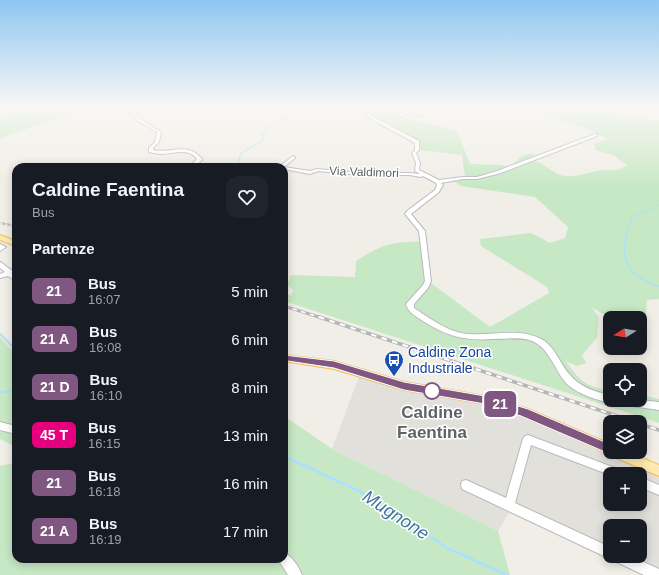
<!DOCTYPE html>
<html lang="it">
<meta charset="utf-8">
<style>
body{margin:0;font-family:Helvetica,sans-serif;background:#20242c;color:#f1f3f6;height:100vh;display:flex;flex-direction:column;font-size:15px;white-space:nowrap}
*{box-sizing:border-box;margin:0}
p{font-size:13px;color:#9ea1a6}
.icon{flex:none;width:22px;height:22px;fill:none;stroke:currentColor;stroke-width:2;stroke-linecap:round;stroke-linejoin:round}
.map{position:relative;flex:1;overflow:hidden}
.details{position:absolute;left:12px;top:163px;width:276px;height:400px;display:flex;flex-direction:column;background:#171b24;border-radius:12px;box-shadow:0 2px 10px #0003}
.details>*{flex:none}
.badge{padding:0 8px;border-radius:6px;font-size:14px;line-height:26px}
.needle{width:26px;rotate:259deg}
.buttons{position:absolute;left:603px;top:311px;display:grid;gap:8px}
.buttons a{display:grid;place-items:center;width:44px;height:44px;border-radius:8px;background:#171b24;box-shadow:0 2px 10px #0003;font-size:20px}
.map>.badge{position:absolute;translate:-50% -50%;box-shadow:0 0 0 2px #fff}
h2{padding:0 20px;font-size:15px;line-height:36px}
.round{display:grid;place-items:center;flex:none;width:42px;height:42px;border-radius:12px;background:#20242c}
.head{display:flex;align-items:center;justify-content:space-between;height:68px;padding:0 20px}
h1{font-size:19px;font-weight:700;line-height:30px}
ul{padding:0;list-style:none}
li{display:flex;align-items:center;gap:12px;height:48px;padding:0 20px}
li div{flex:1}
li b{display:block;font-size:15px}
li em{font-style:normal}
li .badge{min-width:44px;font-weight:700;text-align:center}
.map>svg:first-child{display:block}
.industrial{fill:#e2e0db;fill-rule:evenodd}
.green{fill:#c7e8c4}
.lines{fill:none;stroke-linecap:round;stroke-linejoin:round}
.stream-far3{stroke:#a9e1ff;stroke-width:1}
.stream-far2{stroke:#a9e1ff;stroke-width:1.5}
.stream-far1{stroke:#a9e1ff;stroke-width:2}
.stream{stroke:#a9e1ff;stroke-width:2.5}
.minor-casing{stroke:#b7babd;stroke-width:2}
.major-casing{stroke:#f2bb5e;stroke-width:2}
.minor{fill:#fff;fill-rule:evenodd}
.major{fill:#ffeaae;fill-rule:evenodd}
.rail-far2-casing{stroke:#b5b6b7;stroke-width:2}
.rail-far1-casing{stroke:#b5b6b7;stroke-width:3}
.rail-casing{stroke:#b5b6b7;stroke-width:3.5}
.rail-far2{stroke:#fff;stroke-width:1;stroke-dasharray:2.5;stroke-linecap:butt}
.rail-far1{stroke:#fff;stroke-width:1.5;stroke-dasharray:4.5;stroke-linecap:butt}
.rail{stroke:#fff;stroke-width:2;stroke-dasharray:5.5;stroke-linecap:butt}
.line{fill:#805781;stroke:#fff}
.stop-dot{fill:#fff;stroke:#805781;stroke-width:2}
.labels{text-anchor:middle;stroke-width:3;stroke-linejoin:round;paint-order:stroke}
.far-street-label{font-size:12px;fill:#5e6367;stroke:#fff}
.transit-label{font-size:14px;fill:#164399;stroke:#fff;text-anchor:start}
.near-stop-label{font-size:17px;font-weight:bold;fill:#5e6367;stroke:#fff}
.near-water-label{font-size:18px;font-style:italic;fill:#3e77a1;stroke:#fff}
</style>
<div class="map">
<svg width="659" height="575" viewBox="0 0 659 575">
<rect width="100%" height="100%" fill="#f1eee7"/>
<!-- industrial -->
<path class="industrial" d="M362 368 401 380 475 394 520 406 610 443V452H630L659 465V575H641L509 513 498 531 332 449ZM610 474H640V504H610ZM610 526H640V556H610Z"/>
<!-- green -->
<path class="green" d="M14 108H90L0 138V117Z
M375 108H423L400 116 457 131 470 164 503 165 510 167C519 158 526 150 538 156L535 159 536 161C543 164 555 173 560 175 573 179 585 173 597 171 608 169 617 173 627 165L613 155 595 150V144L608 139 589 130 552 118 536 108H614L623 111 620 117 659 120V299L647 300 645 323 648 329 640 327V318H610L591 307 599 317 597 338 582 355 586 363 577 366 566 361C578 380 588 388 610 390V400H640V395L659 399V423L284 301V290L291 296 293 290 287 285 291 275 355 277 356 261C380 245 394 241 423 242L427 280 490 327 549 293 547 287 481 246 480 239 531 233 550 243 565 238 568 227 535 197 461 186 451 179 465 176 462 155 417 150V142C403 134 378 127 369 114Z
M0 337 16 355V383H14L16 384V447L0 439Z
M284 417 293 422 332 449 498 531 510 575H0V466L14 463H16V559H284Z"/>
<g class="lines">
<!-- stream-far3 -->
<path class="stream-far3" d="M237 167 241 153 261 142 263 139 262 135 267 127 289 115 287 110 297 108
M628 230 632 217 659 205"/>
<!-- stream-far2 -->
<path class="stream-far2" d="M628 229C618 261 629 277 659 286"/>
<!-- stream-far1 -->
<path class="stream-far1" d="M0 334 16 350
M0 392 16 391"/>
<!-- stream -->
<path class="stream" d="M284 456 361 492 402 517 447 548 507 575"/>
<!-- minor casing -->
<g class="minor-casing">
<path id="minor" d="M131 108H134L139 118 161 132 159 142 153 148V150C171 154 188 141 202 159V160L194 167H189L197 159C189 148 175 153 163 154 158 154 154 153 149 152V148L155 142 157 132 136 120Z
M159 108 222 109 224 110 222 111 161 109Z
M373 108H377L371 114 372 116 419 141V150L416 153 420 163 419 170 439 180 463 177H477L497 171 595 134H597V136L501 173 477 179H463L441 183 443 185 439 192 411 214 425 231 431 281 428 288 414 304V308C431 319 449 333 469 334 492 336 517 328 539 338 555 345 559 363 570 375 580 387 595 392 610 395V400H640L659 402V410L618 404 615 403 614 401 610 403C595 399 580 395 568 385 554 371 550 346 529 340 517 337 504 339 492 339 464 341 446 336 423 321 416 316 408 313 406 304L423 285 425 281 419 231 405 214 407 211 435 190 437 185 436 183 423 176 421 177 409 175H361L318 171 310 174 284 169V167H279L293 156 295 157V158L284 167 310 171 317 169 361 173H409L420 174 415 171 416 163 412 153 415 150V143L369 118 367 114Z
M392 108H395L399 114 418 109 421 111 424 108H427L422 115H417L418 111 400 116H397Z
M0 244 6 247 0 251Z
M0 262 2 263 11 270 16 269V273L14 274 16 275V281L14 280 8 276 0 278V274L5 272 0 268Z
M0 422 16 426V434L0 430Z
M528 435 623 471 624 474H610V475L531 445 515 503 610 547V556H630L659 569V575H644L462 489 461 485 462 481 466 480 506 498 523 439 525 436Z
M640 477 659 485V495L640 487Z
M284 553C292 556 299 567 302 575H288L278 559H284Z"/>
</g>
<!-- major casing -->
<g class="major-casing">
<path id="major" d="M0 235 16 241V246L0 240Z
M284 355 334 361 404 382 485 396 528 409 610 444V452H628L659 465V476L612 456 611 454 521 415 485 404 404 390 334 369 284 361Z"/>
</g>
<!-- minor -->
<use href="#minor" class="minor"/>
<!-- major -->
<use href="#major" class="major"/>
<!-- rail-far2 casing -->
<g class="rail-far2-casing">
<path id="rail-far2" d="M0 223 16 226"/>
</g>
<!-- rail-far1 casing -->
<g class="rail-far1-casing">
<path id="rail-far1" d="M284 306 322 318"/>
</g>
<!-- rail casing -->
<g class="rail-casing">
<path id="rail" d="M319 317 635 422
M640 424 659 430"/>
</g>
<!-- rail-far2 -->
<use href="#rail-far2" class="rail-far2"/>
<!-- rail-far1 -->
<use href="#rail-far1" class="rail-far1"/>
<!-- rail -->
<use href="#rail" class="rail"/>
</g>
<!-- sky -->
<linearGradient id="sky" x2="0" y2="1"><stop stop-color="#8fc6f1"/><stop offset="0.57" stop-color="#f9f7f4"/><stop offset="1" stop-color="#f9f7f4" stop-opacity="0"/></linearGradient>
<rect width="659" height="188" fill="url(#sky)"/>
<!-- line -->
<path class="line" d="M284 355 334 361 404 382 485 396 528 409 614 446 616 449 614 453 610 454 521 416 485 404 404 390 334 368 281 360 279 358Z"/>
<!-- icons -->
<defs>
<g id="bus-pin" transform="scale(1)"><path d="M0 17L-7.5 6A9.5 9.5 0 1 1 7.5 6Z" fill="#1a4fb4" stroke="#fff"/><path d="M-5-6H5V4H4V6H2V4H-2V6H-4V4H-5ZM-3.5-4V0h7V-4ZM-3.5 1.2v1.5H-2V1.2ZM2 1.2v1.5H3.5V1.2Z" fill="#fff"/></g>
</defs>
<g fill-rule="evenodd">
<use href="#bus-pin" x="394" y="360"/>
</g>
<!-- markers -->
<circle class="stop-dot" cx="432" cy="391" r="8"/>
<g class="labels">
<!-- far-street labels -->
<g class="far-street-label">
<text transform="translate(364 172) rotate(2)" y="4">Via Valdimori</text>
</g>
<!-- transit labels -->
<g class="transit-label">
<text x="408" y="357">Caldine Zona<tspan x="408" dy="16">Industriale</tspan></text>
</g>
<!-- near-stop labels -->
<g class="near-stop-label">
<text x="432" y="418">Caldine<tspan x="432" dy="20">Faentina</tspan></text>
</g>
<!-- near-water labels -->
<g class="near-water-label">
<text transform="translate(396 515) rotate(33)" y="6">Mugnone</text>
</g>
</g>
</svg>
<div class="buttons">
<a><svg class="needle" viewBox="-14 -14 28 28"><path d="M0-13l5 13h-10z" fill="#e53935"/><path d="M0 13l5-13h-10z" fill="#9ea1a6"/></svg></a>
<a><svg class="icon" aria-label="locate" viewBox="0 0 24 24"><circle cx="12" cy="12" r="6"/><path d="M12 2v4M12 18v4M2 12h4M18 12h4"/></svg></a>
<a><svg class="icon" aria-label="layers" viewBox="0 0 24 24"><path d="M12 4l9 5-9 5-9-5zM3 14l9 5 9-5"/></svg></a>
<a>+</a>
<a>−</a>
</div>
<b class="badge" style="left:500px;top:404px;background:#805781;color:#fff">21</b>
<section class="details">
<div class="head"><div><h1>Caldine Faentina</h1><p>Bus</p></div><a class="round"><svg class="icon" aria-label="heart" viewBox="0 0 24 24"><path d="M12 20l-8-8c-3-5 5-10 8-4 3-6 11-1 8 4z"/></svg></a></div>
<h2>Partenze</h2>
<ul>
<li><span class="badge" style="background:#805781;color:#fff">21</span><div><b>Bus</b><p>16:07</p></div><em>5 min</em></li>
<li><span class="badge" style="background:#805781;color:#fff">21 A</span><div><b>Bus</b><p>16:08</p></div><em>6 min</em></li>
<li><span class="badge" style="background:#805781;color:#fff">21 D</span><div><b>Bus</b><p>16:10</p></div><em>8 min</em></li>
<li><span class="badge" style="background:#e6007e;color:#fff">45 T</span><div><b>Bus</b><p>16:15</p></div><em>13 min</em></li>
<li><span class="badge" style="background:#805781;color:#fff">21</span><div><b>Bus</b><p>16:18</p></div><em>16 min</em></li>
<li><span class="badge" style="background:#805781;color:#fff">21 A</span><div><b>Bus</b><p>16:19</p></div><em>17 min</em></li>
</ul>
</section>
</div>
